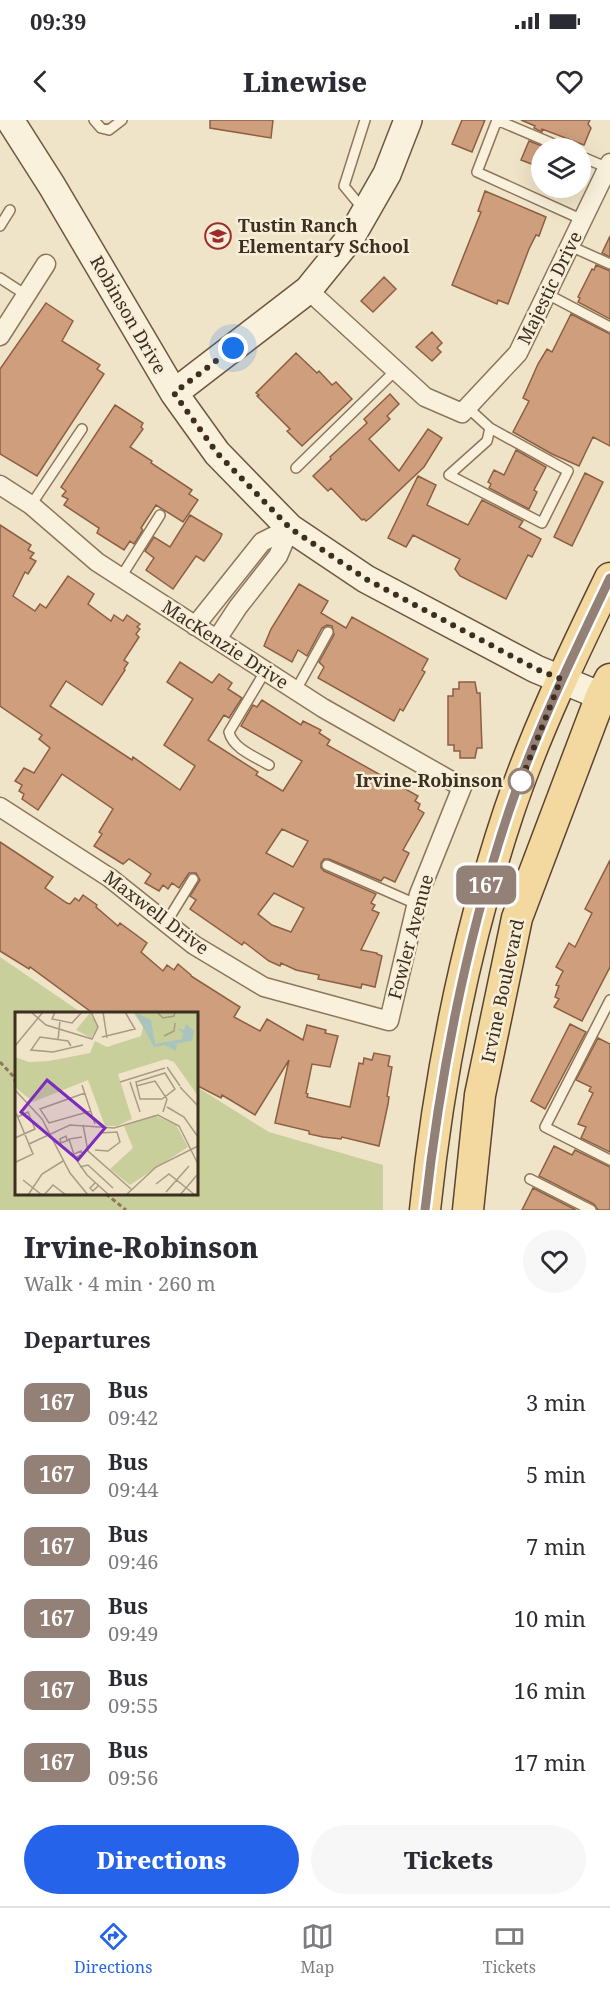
<!DOCTYPE html>
<meta charset="utf-8">
<style>
body{margin:0;font-family:"Noto Serif",serif;background:#f7f7f7;color:#2b2b33;height:100vh;display:flex;flex-direction:column;font-size:22px;white-space:nowrap}
*{box-sizing:border-box;margin:0}
p{font-size:20px;color:#7c7c81}
.icon{flex:none;width:33px;height:33px;fill:none;stroke:currentColor;stroke-width:2;stroke-linecap:round;stroke-linejoin:round}
.map{position:relative;height:1090px;overflow:hidden}
.sheet{display:flex;flex-direction:column;background:#fff;flex:1}
.sheet>*{flex:none}
.badge{padding:0 12px;border-radius:9px;font-size:21px;line-height:39px}
.tools{position:absolute;left:531px;top:18px;display:grid;gap:12px}
.tools a{display:grid;place-items:center;width:60px;height:60px;border-radius:50%;background:#fff;box-shadow:0 6px 24px #0002;font-size:30px}
.you{position:absolute;width:30px;height:30px;margin:-15px;border:4px solid #fff;border-radius:50%;background:#1a73e8;box-shadow:0 0 0 9px #1a73e833}
.map>.badge{position:absolute;translate:-50% -50%;box-shadow:0 0 0 3px #fff}
h2{padding:0 24px;font-size:22px;line-height:54px}
.round{display:grid;place-items:center;flex:none;width:63px;height:63px;border-radius:32px;background:#f7f7f7}
.overview{display:flex;align-items:center;justify-content:space-between;height:102px;padding:0 24px}
h1{font-size:28px;font-weight:800;line-height:45px}
.action{display:flex;gap:12px;margin-top:auto;padding:12px 24px}
.action a{flex:1;height:69px;border-radius:36px;background:#2563eb;color:#fff;font-size:24px;font-weight:800;line-height:69px;text-align:center}
.action a+a{background:#f7f7f7;color:#2b2b33}
ul{padding:0;list-style:none}
li{display:flex;align-items:center;gap:18px;height:72px;padding:0 24px}
li div{flex:1}
li b{display:block;font-size:22px}
li em{font-style:normal}
li .badge{min-width:66px;font-weight:700;text-align:center}
.status{display:flex;justify-content:space-between;align-items:center;height:42px;padding:0 30px;background:#fff;direction:ltr}
.status svg{height:16px;fill:currentColor}
header{display:flex;justify-content:space-between;align-items:center;height:78px;padding:0 24px;background:#fff;font-size:27px;font-weight:800}
.menu{display:flex;justify-content:space-around;align-items:center;height:84px;border-top:2px solid #e1e1e2;background:#fff;font-size:16px;color:#7c7c81}
.menu a{display:grid;justify-items:center;gap:3px}
.menu .current{color:#2563eb}
.map>svg:first-child{display:block}
.green{fill:#c9cf9b}
.building{fill:#cf9f7d;stroke:#8d5f41;stroke-width:1.5;fill-rule:evenodd}
.lines{fill:none;stroke-linecap:round;stroke-linejoin:round}
.lane-casing{stroke:#8d765c;stroke-width:12}
.street-casing{stroke:#8d765c;stroke-width:21}
.secondary-casing{stroke:#6f573f;stroke-width:30}
.primary-casing{stroke:#5b4430;stroke-width:33}
.path{stroke:#8d765c;stroke-width:3;stroke-dasharray:4.5 3;stroke-linecap:butt}
.lane{stroke:#faf1dc;stroke-width:9}
.street{stroke:#faf1dc;stroke-width:18}
.secondary{stroke:#faf1dc;stroke-width:27}
.primary{stroke:#f3d9a0;stroke-width:30}
.line-casing{stroke:#fff;stroke-width:14}
.line{stroke:#938177;stroke-width:9}
.walk{stroke:#3d2e20;stroke-width:6;stroke-dasharray:0 10.8}
.stop-dot{fill:#fff;stroke:#938177;stroke-width:3}
.labels{text-anchor:middle;stroke-width:5;stroke-linejoin:round;paint-order:stroke}
.poi-label{font-size:18px;font-weight:bold;fill:#3d2e20;stroke:#f7eed8;text-anchor:start}
.street-label{font-size:18px;fill:#3d2e20;stroke:#f7eed8}
.stop-label{font-size:18px;font-weight:bold;fill:#3d2e20;stroke:#f7eed8;text-anchor:end}
.inset-road{fill:none;stroke:#a89b85;stroke-width:1.5}
.view{fill:#7b2cbf;fill-opacity:0.15;stroke:#7b2cbf;stroke-width:3}
.inset-edge{fill:none;stroke:#3d2e20;stroke-width:3}
</style>
<div class="status"><b>09:39</b><svg viewBox="0 0 49 12"><path d="M0 12V9h3v3zM5 12V6h3v6zM10 12V3h3v9zM15 12V0h3v12zM26 1h20v11H26zM47 4h2v5h-2z"/></svg></div>
<header><svg class="icon" aria-label="back" viewBox="0 0 24 24"><path d="M15 5l-7 7 7 7"/></svg>Linewise<svg class="icon" aria-label="heart" viewBox="0 0 24 24"><path d="M12 20l-8-8c-3-5 5-10 8-4 3-6 11-1 8 4z"/></svg></header>
<div class="map">
<svg width="610" height="1090" viewBox="0 0 610 1090">
<rect width="100%" height="100%" fill="#f0e4c8"/>
<!-- green -->
<path class="green" d="M0 837 82 893 16 894V1074H196L197 967 269 1012 383 1045V1090H0Z"/>
<!-- building -->
<path class="building" d="M210 0H273L271 18 210 8Z
M462 0H485L472 32 452 24Z
M521 0H590L588 4 591 8 584 25 542 9V12L534 8 535 6Z
M529 21 542 26V48L521 40Z
M485 71 546 97 539 116 536 115 529 129 508 184 498 180 497 184 452 165 481 92 478 91Z
M610 116V137L602 133Z
M596 145 610 151V199L578 182 580 178 578 177 592 149 594 150Z
M384 157 396 169 373 192 361 181Z
M46 183 73 201 62 221 100 245 97 249 104 254 37 356 0 334V249Z
M571 194 610 214V326L593 317 579 346 552 334 513 312 529 281 523 278 538 244 547 229 552 232Z
M432 212 442 223 437 228 441 232 432 241 416 227Z
M296 233 317 253 319 251 332 265 336 262 352 279 302 326 287 311 290 309 257 276 259 275 256 273Z
M390 274 399 284 387 296 390 299 369 319 399 351 428 309 442 318 424 347 370 398 366 401 364 399 362 400 331 368 328 371 313 356 331 339 330 337 367 303 364 299Z
M115 285 143 303 141 307 143 309 130 327 152 341 151 343 192 370 189 374 198 380 183 402 156 385 141 408 143 410 134 424 130 421 124 430 97 413 99 408 64 385 68 379 62 376 66 371 61 367Z
M516 330 546 347 534 370 537 372 529 389 489 368 491 364 488 362 494 350 504 355Z
M585 353 603 362 572 426 554 417Z
M418 356 436 365 427 385 468 405 482 380 523 401 519 407 541 419 532 437 528 435 506 479 460 456 455 449 460 439 413 415 406 427 388 418Z
M190 395 222 414 220 419 204 441 196 436 173 469 146 450 154 438 145 431 154 417 170 427Z
M0 405 31 425 28 430 34 433 30 438 36 441 28 454 25 452 13 476 35 491 40 484 46 488 68 456 94 474 88 484 111 501 114 495 123 501 127 495 140 504 137 507 140 509 136 514 139 517 124 540 128 543 124 549 125 550 102 585 66 561 50 586 132 640 133 637 180 670 195 646 164 625 193 579 167 562 180 542 212 563 219 554 232 563 228 569 242 578 229 598 224 595 208 620 258 652 256 655 281 670 283 671 302 641 241 606 253 585 257 587 262 580 301 605 303 601 321 610 319 613 330 620 327 625 418 676 415 681 420 684 418 689 424 693 403 730 409 733 395 762 384 757 381 761 329 739H324L321 743V748L324 751 376 774 371 783 375 785 372 790 379 793 361 830 377 833V834L382 836 375 867 362 864 361 868 318 859 319 855 296 850 281 843 280 846 269 841 244 822 242 825 190 789 196 780 190 776 200 760 196 753H189L179 768 172 763 168 769 163 765 159 771 145 763 151 754 129 739 123 744 94 726 102 714 99 712 113 689 62 654 38 690 22 679 24 674 19 671 22 665 15 661 24 648 34 653 50 628 39 619 42 615 0 586ZM282 709 308 721 293 747 266 733ZM274 773 304 788 291 812 272 805 258 794Z
M299 464 328 481 321 493 346 508 352 497 428 539 422 550 425 552 403 591 400 589 394 601 318 558 324 547 319 542 334 515 332 506 327 505 322 508 307 536 298 530 292 542 264 526 271 509Z
M459 562H475L477 573H480L482 628H477L475 638H460V631H454V625H448V576H453V569H459Z
M0 722 53 757 45 768 67 783 70 784 75 778 79 781 83 775 97 785 96 787 118 806 120 803 147 823 141 832 163 851 167 845 174 850 178 844 191 855V856L240 887 234 897 260 911 267 899 303 920 307 905 326 910 325 913 338 916 330 947 312 944 306 973 308 974 307 977 350 987 359 943 363 944 364 938 372 940 374 933 390 936 388 946 392 947 387 976 389 977 388 984 379 1026 342 1017 341 1019 323 1017 309 1014V1011L275 1003 289 940 255 995 222 975 221 978 196 965V894H94L30 847 29 849 0 831Z
M610 740V847L582 901 554 887 559 879 555 877 559 866 556 865 563 851 556 847 569 823 575 827 592 793 585 789Z
M570 904 586 912 545 989 531 981Z
M598 918 610 924V1032L581 1018 586 1007 578 1004 593 973 589 971 591 967 576 960Z
M554 1026 572 1035 575 1030 610 1047V1090H598L594 1084 539 1056Z
M533 1068 576 1090H522Z"/>
<g class="lines">
<!-- lane casing -->
<g class="lane-casing">
<path id="lane" d="M94 0 101 8 109 10 122 0
M497 0 477 52 583 100
M497 0 563 28
M580 36 608 48
M363 89 344 66 365 0
M0 106 10 90
M570 126 610 144
M0 158 26 175
M547 174 610 207
M467 287 490 308 568 351 542 403 449 355 487 321 490 308
M296 348 396 250
M31 385 82 309
M121 457 160 395
M266 550 229 612C233 629 256 637 269 645
M296 570 328 512
M327 745 416 784
M166 803 193 759
M610 880 545 1007 610 1040
M530 1059 591 1090"/>
</g>
<!-- street casing -->
<g class="street-casing">
<path id="street" d="M308 170 425 277 462 293 518 233 610 43
M0 216 46 144
M0 365 31 385 97 442 323 588 462 667 419 774 389 901 264 867 194 825 110 758 0 687
M195 506 262 422 290 408 278 436 238 487 217 519"/>
</g>
<!-- secondary casing -->
<g class="secondary-casing">
<path id="secondary" d="M10 0 52 66 174 273 217 333 290 408 366 459 536 549 601 576
M174 273 308 170 351 117 387 54 408 0"/>
</g>
<!-- primary casing -->
<g class="primary-casing">
<path id="primary" d="M425 1090C439 955 466 820 509 691 536 611 573 534 610 458
M468 1090 480 975 517 798 601 576 610 559"/>
</g>
<!-- path -->
<path class="path" d="M0 942 13 956 16 963
M106 1074 126 1090"/>
<!-- lane -->
<use href="#lane" class="lane"/>
<!-- street -->
<use href="#street" class="street"/>
<!-- secondary -->
<use href="#secondary" class="secondary"/>
<!-- primary -->
<use href="#primary" class="primary"/>
</g>
<g class="lines">
<!-- line casing -->
<g class="line-casing">
<path id="line" d="M425 1090C440 955 466 820 509 691 536 611 573 535 610 458"/>
</g>
<!-- line -->
<use href="#line" class="line"/>
<!-- walk -->
<path class="walk" d="M233 228 174 273 217 333 290 408 366 459 536 549 561 559 518 668 521 661"/>
</g>
<!-- icons -->
<defs>
<g id="school-ring" transform="scale(1.35)"><circle r="9.5" fill="#f7eed8" stroke="#9e2a2b" stroke-width="1.5"/><path d="M0-5L7-2L0 1L-7-2ZM-4 1L0 2.5L4 1V4Q0 6-4 4Z" fill="#9e2a2b"/></g>
</defs>
<g fill-rule="evenodd">
<use href="#school-ring" x="218" y="116"/>
</g>
<!-- markers -->
<circle class="stop-dot" cx="521" cy="661" r="12"/>
<g class="labels">
<!-- poi labels -->
<g class="poi-label">
<text x="238" y="112">Tustin Ranch<tspan x="238" dy="21">Elementary School</tspan></text>
</g>
<!-- street labels -->
<g class="street-label">
<text transform="translate(550 168) rotate(-64)" y="6">Majestic Drive</text>
<text transform="translate(128 195) rotate(60)" y="6">Robinson Drive</text>
<text transform="translate(225 525) rotate(33)" y="6">MacKenzie Drive</text>
<text transform="translate(156 793) rotate(37)" y="6">Maxwell Drive</text>
<text transform="translate(411 817) rotate(-75)" y="6">Fowler Avenue</text>
<text transform="translate(503 871) rotate(-78)" y="6">Irvine Boulevard</text>
</g>
<!-- stop labels -->
<g class="stop-label">
<text x="503" y="667">Irvine-Robinson</text>
</g>
</g>
<!-- overview -->
<g transform="translate(15 892)">
<rect width="183" height="183" fill="#f0e4c8"/>
<path d="M118 0H183V84L159 50 151 47 103 62 117 107 102 114H90L73 68 18 90 0 75V45L14 50 34 49 75 41 80 29 92 35 126 24 128 15ZM75 1 83 14 76 26 61 18ZM139 103 161 113 173 135 115 173 95 157 118 136 109 114Z" fill="#c9cf9b"/>
<path d="M120 0 136 8 140 32 167 27 168 21 162 16 169 18 171 12 179 19 177 29 162 31 161 39 150 33 139 35Z" fill="#a9c4bc"/>
<path class="inset-road" d="M16 0 31 13 77 27 83 15 76 0M40 0 37 7 57 11 67 0M88 0 92 26M142 0 148 6 159 4 160 0M149 24 159 19 160 11M87 25 120 17 110 0M43 28 45 8M0 34 28 0M56 34 53 29 25 25 16 38 38 40 68 33M152 55 165 74M150 61 160 77 147 87H125L121 70ZM105 70 150 56M115 70 125 100M67 73 80 112M121 74 140 69 152 87 148 100M165 75 183 94M0 78 27 107 55 161 73 183M70 81 25 97 34 111 76 99M152 95 169 105 183 125M68 113 73 139 116 177M67 125 54 127 60 146 72 163 94 183M0 126 20 117 13 100 2 105M52 128 51 124 45 127 46 131 54 128M14 132 55 113 99 116 143 103 164 114 183 152M80 138 93 139 105 130 102 120 85 121M59 142 66 139 68 142 60 146M1 150 18 142 1 101M65 155 73 153 98 176M8 168 27 183M80 171 75 176 78 179 83 174M141 172 154 162 180 183M151 180 174 154M13 183 27 162 48 149M29 183 38 173 51 183M111 183 141 155 183 134M165 183 182 163"/>
<path class="view" d="M32 68 90 116 63 148 6 100Z"/>
<rect width="183" height="183" class="inset-edge"/>
</g>
</svg>
<div class="tools">
<a><svg class="icon" aria-label="layers" viewBox="0 0 24 24"><path d="M12 4l9 5-9 5-9-5zM3 14l9 5 9-5"/></svg></a>
</div>
<div class="you" style="left:233px;top:228px"></div>
<b class="badge" style="left:486px;top:765px;background:#938177;color:#fff">167</b>
</div>
<section class="sheet">
<div class="overview"><div><h1>Irvine-Robinson</h1><p>Walk · 4 min · 260 m</p></div><a class="round"><svg class="icon" aria-label="heart" viewBox="0 0 24 24"><path d="M12 20l-8-8c-3-5 5-10 8-4 3-6 11-1 8 4z"/></svg></a></div>
<h2>Departures</h2>
<ul>
<li><span class="badge" style="background:#938177;color:#fff">167</span><div><b>Bus</b><p>09:42</p></div><em>3 min</em></li>
<li><span class="badge" style="background:#938177;color:#fff">167</span><div><b>Bus</b><p>09:44</p></div><em>5 min</em></li>
<li><span class="badge" style="background:#938177;color:#fff">167</span><div><b>Bus</b><p>09:46</p></div><em>7 min</em></li>
<li><span class="badge" style="background:#938177;color:#fff">167</span><div><b>Bus</b><p>09:49</p></div><em>10 min</em></li>
<li><span class="badge" style="background:#938177;color:#fff">167</span><div><b>Bus</b><p>09:55</p></div><em>16 min</em></li>
<li><span class="badge" style="background:#938177;color:#fff">167</span><div><b>Bus</b><p>09:56</p></div><em>17 min</em></li>
</ul>
<div class="action"><a>Directions</a><a>Tickets</a></div>
</section>
<nav class="menu">
<a class="current"><svg class="icon" aria-label="directions" viewBox="0 0 24 24"><path d="M12 3l9 9-9 9-9-9zM9 14v-3h6M13 9l2 2-2 2"/></svg>Directions</a>
<a><svg class="icon" aria-label="map" viewBox="0 0 24 24"><path d="M3 6l6-2 6 2 6-2v14l-6 2-6-2-6 2zM9 4v14M15 6v14"/></svg>Map</a>
<a><svg class="icon" aria-label="tickets" viewBox="0 0 24 24"><path d="M3 7h18v10H3zM15 7v10"/></svg>Tickets</a>
</nav>
